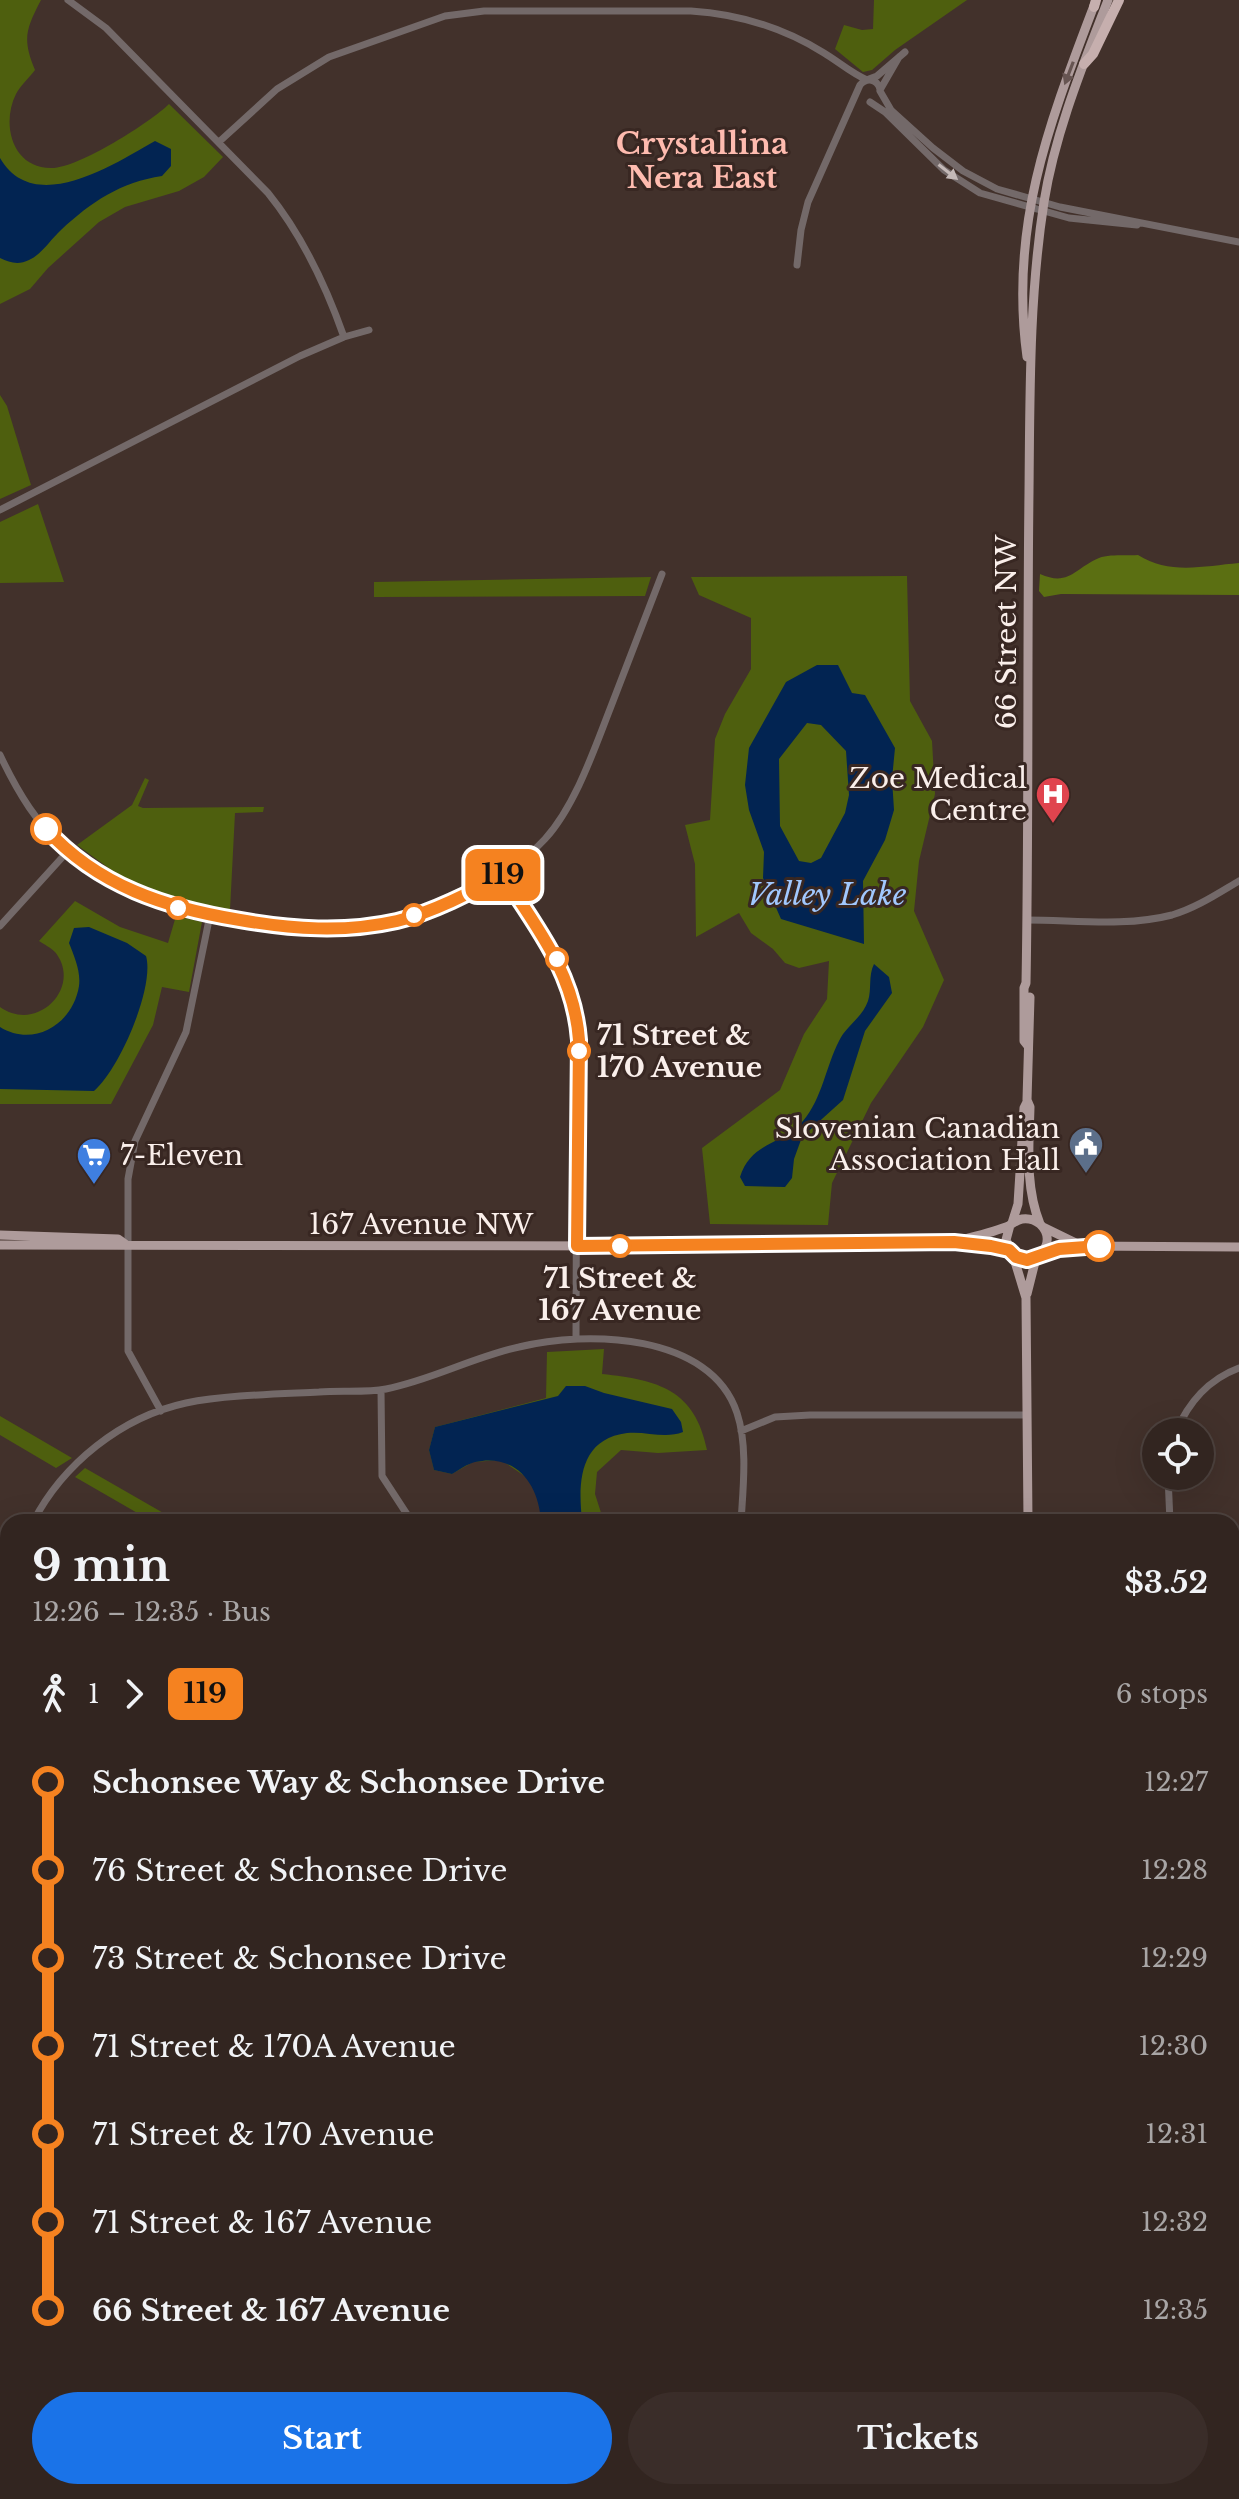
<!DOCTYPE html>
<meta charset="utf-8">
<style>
body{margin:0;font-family:"Libre Baskerville",serif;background:#3a2d29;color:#f1f3f6;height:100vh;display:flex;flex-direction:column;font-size:30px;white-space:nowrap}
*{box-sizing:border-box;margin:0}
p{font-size:26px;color:#a8a5a5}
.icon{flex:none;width:44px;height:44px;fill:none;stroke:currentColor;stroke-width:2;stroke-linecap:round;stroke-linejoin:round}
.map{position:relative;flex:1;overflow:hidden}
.side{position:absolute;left:0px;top:1514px;width:1240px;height:986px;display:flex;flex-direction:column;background:#322520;border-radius:24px 24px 0 0;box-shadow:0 8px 32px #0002,0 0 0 2px #4d423e}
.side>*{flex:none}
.badge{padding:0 16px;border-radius:12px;font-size:28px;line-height:52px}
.tools{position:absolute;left:1142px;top:1418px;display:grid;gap:16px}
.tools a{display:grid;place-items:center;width:72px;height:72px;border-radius:50%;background:#322520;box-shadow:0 8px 32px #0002,0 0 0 2px #4d423e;font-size:40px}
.map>.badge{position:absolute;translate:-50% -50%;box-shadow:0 0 0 4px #fff}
.legs{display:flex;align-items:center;gap:12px;height:88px;padding:0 32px;font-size:26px}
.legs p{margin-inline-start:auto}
.head{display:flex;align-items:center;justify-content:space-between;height:136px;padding:0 32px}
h1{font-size:44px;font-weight:800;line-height:60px}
.primary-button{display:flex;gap:16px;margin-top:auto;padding:16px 32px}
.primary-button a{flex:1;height:92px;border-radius:48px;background:#1a73e8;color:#fff;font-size:32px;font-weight:800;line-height:92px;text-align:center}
.primary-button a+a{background:#3a2d29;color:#f1f3f6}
ul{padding:0 32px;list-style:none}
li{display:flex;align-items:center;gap:28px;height:88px;font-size:30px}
li i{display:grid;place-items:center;width:12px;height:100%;margin:0 10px;background:currentColor}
li i::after{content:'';width:20px;height:20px;margin:-10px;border:6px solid;border-radius:50%;background:#322520}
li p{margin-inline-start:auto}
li:first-child i{background:linear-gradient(#0000 50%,currentColor 0)}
li:last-child i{background:linear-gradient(currentColor 50%,#0000 0)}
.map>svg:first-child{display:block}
.green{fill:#4e5f0e}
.forest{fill:#5b6f12}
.water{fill:#022452;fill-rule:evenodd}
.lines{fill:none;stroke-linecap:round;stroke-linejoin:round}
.minor{stroke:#736969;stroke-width:7}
.major{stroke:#ae9b9b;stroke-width:9}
.highway{stroke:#c6afae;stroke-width:10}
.oneway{fill:#675552}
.oneway2{fill:#c4b9b7}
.line-1-casing{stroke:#fff;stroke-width:18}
.line-1{stroke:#f58220;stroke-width:12}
.stop-1-dot{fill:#fff;stroke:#f58220;stroke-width:4}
.labels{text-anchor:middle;stroke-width:6;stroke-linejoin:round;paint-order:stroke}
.street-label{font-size:28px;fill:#faefeb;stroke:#382722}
.poi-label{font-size:28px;fill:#faefeb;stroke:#382722;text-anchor:end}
.stop-label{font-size:28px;font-weight:bold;fill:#faefeb;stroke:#382722;text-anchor:start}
.neighbourhood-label{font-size:30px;font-weight:bold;fill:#febbaf;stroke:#382722}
.water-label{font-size:30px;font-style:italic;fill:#a1c8fe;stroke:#382722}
</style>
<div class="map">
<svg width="1239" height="2499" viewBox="0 0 1239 2499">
<rect width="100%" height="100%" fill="#42312b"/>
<!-- green -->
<path class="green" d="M0 0H41C26 29 22 39 35 70 29 78 20 86 16 94 1 124 12 168 51 168 77 169 151 122 169 104L223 157 204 177 179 191 125 207 99 222 48 268 30 289 0 304Z
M874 0H967L895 50 872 70 863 72 835 49 844 25 862 30 873 29Z
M0 395 7 406 31 485 0 499Z
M38 504 64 582 0 583V522Z
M907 576 910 701 932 741 935 794 919 861 914 911 944 980 923 1027 871 1103 832 1183 828 1225 710 1224 702 1148 780 1090 804 1034 827 999 829 961 799 968 785 963 773 949 751 933 739 913 696 937 695 864 685 825 710 820 715 739 725 714 751 669V618L699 595 691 577Z
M651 577 645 596 374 597V582Z
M145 778 149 780 138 806 143 808 264 807 263 812 235 813 230 910 178 899 121 877 77 845 132 805Z
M75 901 120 927 168 943 176 916 202 922 189 992 162 987 153 1025 111 1104H0V1007C38 1034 83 986 55 952 51 948 44 944 39 941Z
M604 1349 602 1374C659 1380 695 1390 707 1450L658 1453 621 1450 597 1472 595 1494 604 1522H541L540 1503 529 1479 501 1460 473 1462 452 1474 434 1470 429 1450 435 1427 546 1398 547 1352Z
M0 1416 72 1458 56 1468 0 1435Z
M85 1468 179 1522H153L75 1477Z
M753 1519H1008V1522H753Z
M8 1820V1929L0 1921V1839Z"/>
<!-- forest -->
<path class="forest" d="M1138 555C1169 575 1204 566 1239 563V595L1061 594 1044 597 1039 591 1040 574C1069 587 1075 568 1099 558 1109 554 1126 556 1138 555Z"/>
<!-- water -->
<path class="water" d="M155 141 171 149V166L162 176C121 182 91 202 61 230 51 239 41 255 29 260 19 265 10 263 0 258V158C34 217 114 164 155 141Z
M817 665H838L852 693 865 695 895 748 892 779 894 810 885 840 863 881 864 944 781 919 763 878 764 852 749 810 745 785 749 748 786 682ZM807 723 821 725 846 751 849 795 845 813 821 858 811 863 799 861 780 826 779 759Z
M89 927 127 943 146 956C155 987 119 1070 94 1091L0 1089V1027C34 1048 73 1024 79 986 81 971 74 956 69 943L74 928Z
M874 964 889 977 892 993 865 1031 843 1100 802 1137 794 1159 792 1178 785 1187 745 1186 740 1177C751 1142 782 1145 803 1121 822 1099 826 1066 839 1041 846 1026 862 1018 868 1001 872 989 868 976 874 964Z
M566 1386H585L604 1393 672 1409 681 1422 683 1432C665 1439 646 1431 627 1433 579 1439 578 1483 582 1520L541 1522C539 1484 516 1453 475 1462 467 1464 459 1470 452 1474L434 1470 429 1450 435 1427 558 1396Z"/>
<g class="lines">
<!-- minor -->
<path class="minor" d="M68 0 106 28 268 193C302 235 326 286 344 337
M869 79 877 76 905 52
M880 90 899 57
M880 91 891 110 933 148 963 171 997 189 1060 207 1239 242
M870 102 885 112 944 170 980 193 1069 218 1137 225
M220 141 277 89 329 57 445 16 484 11H691C738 14 784 28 824 53 839 62 851 73 867 80
M797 265 801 230 808 202 860 85C867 77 877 79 880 89
M0 510 300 356 344 337 369 330
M0 755C17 791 38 827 70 853 148 917 294 942 392 922 418 916 442 903 465 893 494 879 523 863 545 839 575 806 594 750 610 709 627 664 645 619 662 574
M502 874C533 921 567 965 577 1022L576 1339
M1027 920C1074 920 1126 927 1172 915 1196 908 1217 894 1239 881
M0 926 68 851
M381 1390 382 1476 412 1522
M161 1411 128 1351V1179L135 1141 186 1032 210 915
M741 1431 775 1417 810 1415H1027
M1176 1432C1188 1403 1209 1379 1239 1368
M1168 1476 1170 1522
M33 1522C63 1464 121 1417 186 1403 225 1395 279 1394 319 1392 341 1390 365 1393 386 1389 432 1380 473 1357 519 1347 586 1330 711 1333 737 1413 748 1446 743 1488 741 1522
M0 1540 8 1543
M1232 1640 1239 1649
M0 1820 6 1799 7 1780 6 1634 8 1601
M0 1979 8 1994
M1232 1979 1239 1966
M0 2173 8 2157
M1232 2285 1239 2288
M0 2317 8 2323"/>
<!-- major -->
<path class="major" d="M1027 357C1009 225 1049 124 1095 3
M1030 997 1027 1100 1030 1107C1029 1147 1025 1187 1040 1224
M1028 1046 1024 1041V988L1026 983C1029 819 1027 656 1029 492 1030 395 1029 298 1044 202 1055 133 1083 65 1108 0
M1012 1223 1018 1204 1024 1108 1027 1102
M1043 1227 1082 1246
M0 1235 118 1239 125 1244
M957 1241C973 1237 990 1233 1006 1227 1011 1225 1016 1220 1022 1219 1029 1218 1035 1220 1040 1224 1059 1242 1037 1268 1013 1255L1006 1240 1010 1225
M0 1245 648 1246 954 1242 1009 1250
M1041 1253 1082 1246 1239 1247
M1013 1255 1026 1298 1028 1522
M1027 1294 1036 1258
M0 2384H8
M1232 2387H1239
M0 2394H8
M1232 2398H1239
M1022 2492V2499
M1032 2492V2499"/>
<!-- highway -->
<path class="highway" d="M1094 7 1096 0
M1084 64 1093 54 1119 0"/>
</g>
<!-- one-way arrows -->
<defs><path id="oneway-solid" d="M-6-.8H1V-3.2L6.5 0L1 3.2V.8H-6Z" transform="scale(2)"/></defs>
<use class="oneway" href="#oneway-solid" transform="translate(1069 73) rotate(111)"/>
<use class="oneway2" href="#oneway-solid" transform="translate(948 172) rotate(38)"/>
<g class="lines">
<!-- line-1 casing -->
<g class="line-1-casing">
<path id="line-1" d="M46 829C98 886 166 908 240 920 292 929 344 933 397 921 430 913 474 892 502 874 537 928 574 973 579 1040L577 1246 954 1242 991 1246 1009 1250 1016 1257 1027 1260 1059 1249 1099 1246"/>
</g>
<!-- line-1 -->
<use href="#line-1" class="line-1"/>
</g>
<!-- icons -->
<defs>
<g id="hospital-pin" transform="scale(1.8)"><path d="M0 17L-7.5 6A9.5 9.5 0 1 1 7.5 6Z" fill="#e0444e" stroke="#382722"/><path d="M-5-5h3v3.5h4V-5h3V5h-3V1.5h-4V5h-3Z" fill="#fff"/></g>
<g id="civic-pin" transform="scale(1.8)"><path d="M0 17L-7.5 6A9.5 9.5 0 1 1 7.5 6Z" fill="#5c6f8a" stroke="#382722"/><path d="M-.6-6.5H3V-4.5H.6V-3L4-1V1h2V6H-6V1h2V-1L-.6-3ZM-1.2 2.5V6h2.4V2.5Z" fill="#fff"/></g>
<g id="supermarket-pin" transform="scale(1.8)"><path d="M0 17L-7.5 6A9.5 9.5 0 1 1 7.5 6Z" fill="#3f7fe0" stroke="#382722"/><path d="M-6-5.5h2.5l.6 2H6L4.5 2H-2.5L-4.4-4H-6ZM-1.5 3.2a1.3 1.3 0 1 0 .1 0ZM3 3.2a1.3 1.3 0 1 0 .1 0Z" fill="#fff"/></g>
</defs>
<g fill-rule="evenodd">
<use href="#hospital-pin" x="1053" y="794"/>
<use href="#civic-pin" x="1086" y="1144"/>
<use href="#supermarket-pin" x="94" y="1155"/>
</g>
<!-- markers -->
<g class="stop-1-dot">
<circle cx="46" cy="829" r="14"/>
<circle cx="178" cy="908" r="10"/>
<circle cx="414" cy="915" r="10"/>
<circle cx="557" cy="959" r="10"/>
<circle cx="579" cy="1051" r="10"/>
<circle cx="620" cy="1246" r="10"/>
<circle cx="1099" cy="1246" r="14"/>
</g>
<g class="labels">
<!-- street labels -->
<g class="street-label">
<text transform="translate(1006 632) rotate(-90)" y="10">66 Street NW</text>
<text x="421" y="1234">167 Avenue NW</text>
</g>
<!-- poi labels -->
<g class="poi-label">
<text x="1027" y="788">Zoe Medical<tspan x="1027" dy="32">Centre</tspan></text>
<text x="1060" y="1138">Slovenian Canadian<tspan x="1060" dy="32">Association Hall</tspan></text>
<text x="120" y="1165" text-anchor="start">7-Eleven</text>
</g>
<!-- stop labels -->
<g class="stop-label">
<text x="597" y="1045">71 Street &amp;<tspan x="597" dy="32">170 Avenue</tspan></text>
<text x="620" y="1288" text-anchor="middle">71 Street &amp;<tspan x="620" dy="32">167 Avenue</tspan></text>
</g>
<!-- neighbourhood labels -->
<g class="neighbourhood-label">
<text x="702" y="154">Crystallina<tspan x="702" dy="34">Nera East</tspan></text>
</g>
<!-- water labels -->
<g class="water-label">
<text x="827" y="905">Valley Lake</text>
</g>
</g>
</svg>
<div class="tools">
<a><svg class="icon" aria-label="locate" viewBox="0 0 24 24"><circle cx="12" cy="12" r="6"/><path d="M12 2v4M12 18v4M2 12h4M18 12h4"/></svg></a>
</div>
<b class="badge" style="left:503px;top:875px;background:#f58220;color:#111">119</b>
<section class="side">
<div class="head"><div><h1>9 min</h1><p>12:26 – 12:35 · Bus</p></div><b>$3.52</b></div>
<div class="legs"><svg class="icon" aria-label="walk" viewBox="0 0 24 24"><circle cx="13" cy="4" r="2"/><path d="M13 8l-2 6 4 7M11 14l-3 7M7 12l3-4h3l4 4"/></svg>1<svg class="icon" aria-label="forward" viewBox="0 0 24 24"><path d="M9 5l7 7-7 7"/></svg><b class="badge" style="background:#f58220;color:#111">119</b><p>6 stops</p></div>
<ul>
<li><i style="color:#f58220"></i><b>Schonsee Way &amp; Schonsee Drive</b><p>12:27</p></li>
<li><i style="color:#f58220"></i><span>76 Street &amp; Schonsee Drive</span><p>12:28</p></li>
<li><i style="color:#f58220"></i><span>73 Street &amp; Schonsee Drive</span><p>12:29</p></li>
<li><i style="color:#f58220"></i><span>71 Street &amp; 170A Avenue</span><p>12:30</p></li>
<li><i style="color:#f58220"></i><span>71 Street &amp; 170 Avenue</span><p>12:31</p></li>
<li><i style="color:#f58220"></i><span>71 Street &amp; 167 Avenue</span><p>12:32</p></li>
<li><i style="color:#f58220"></i><b>66 Street &amp; 167 Avenue</b><p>12:35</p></li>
</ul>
<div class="primary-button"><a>Start</a><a>Tickets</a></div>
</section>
</div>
